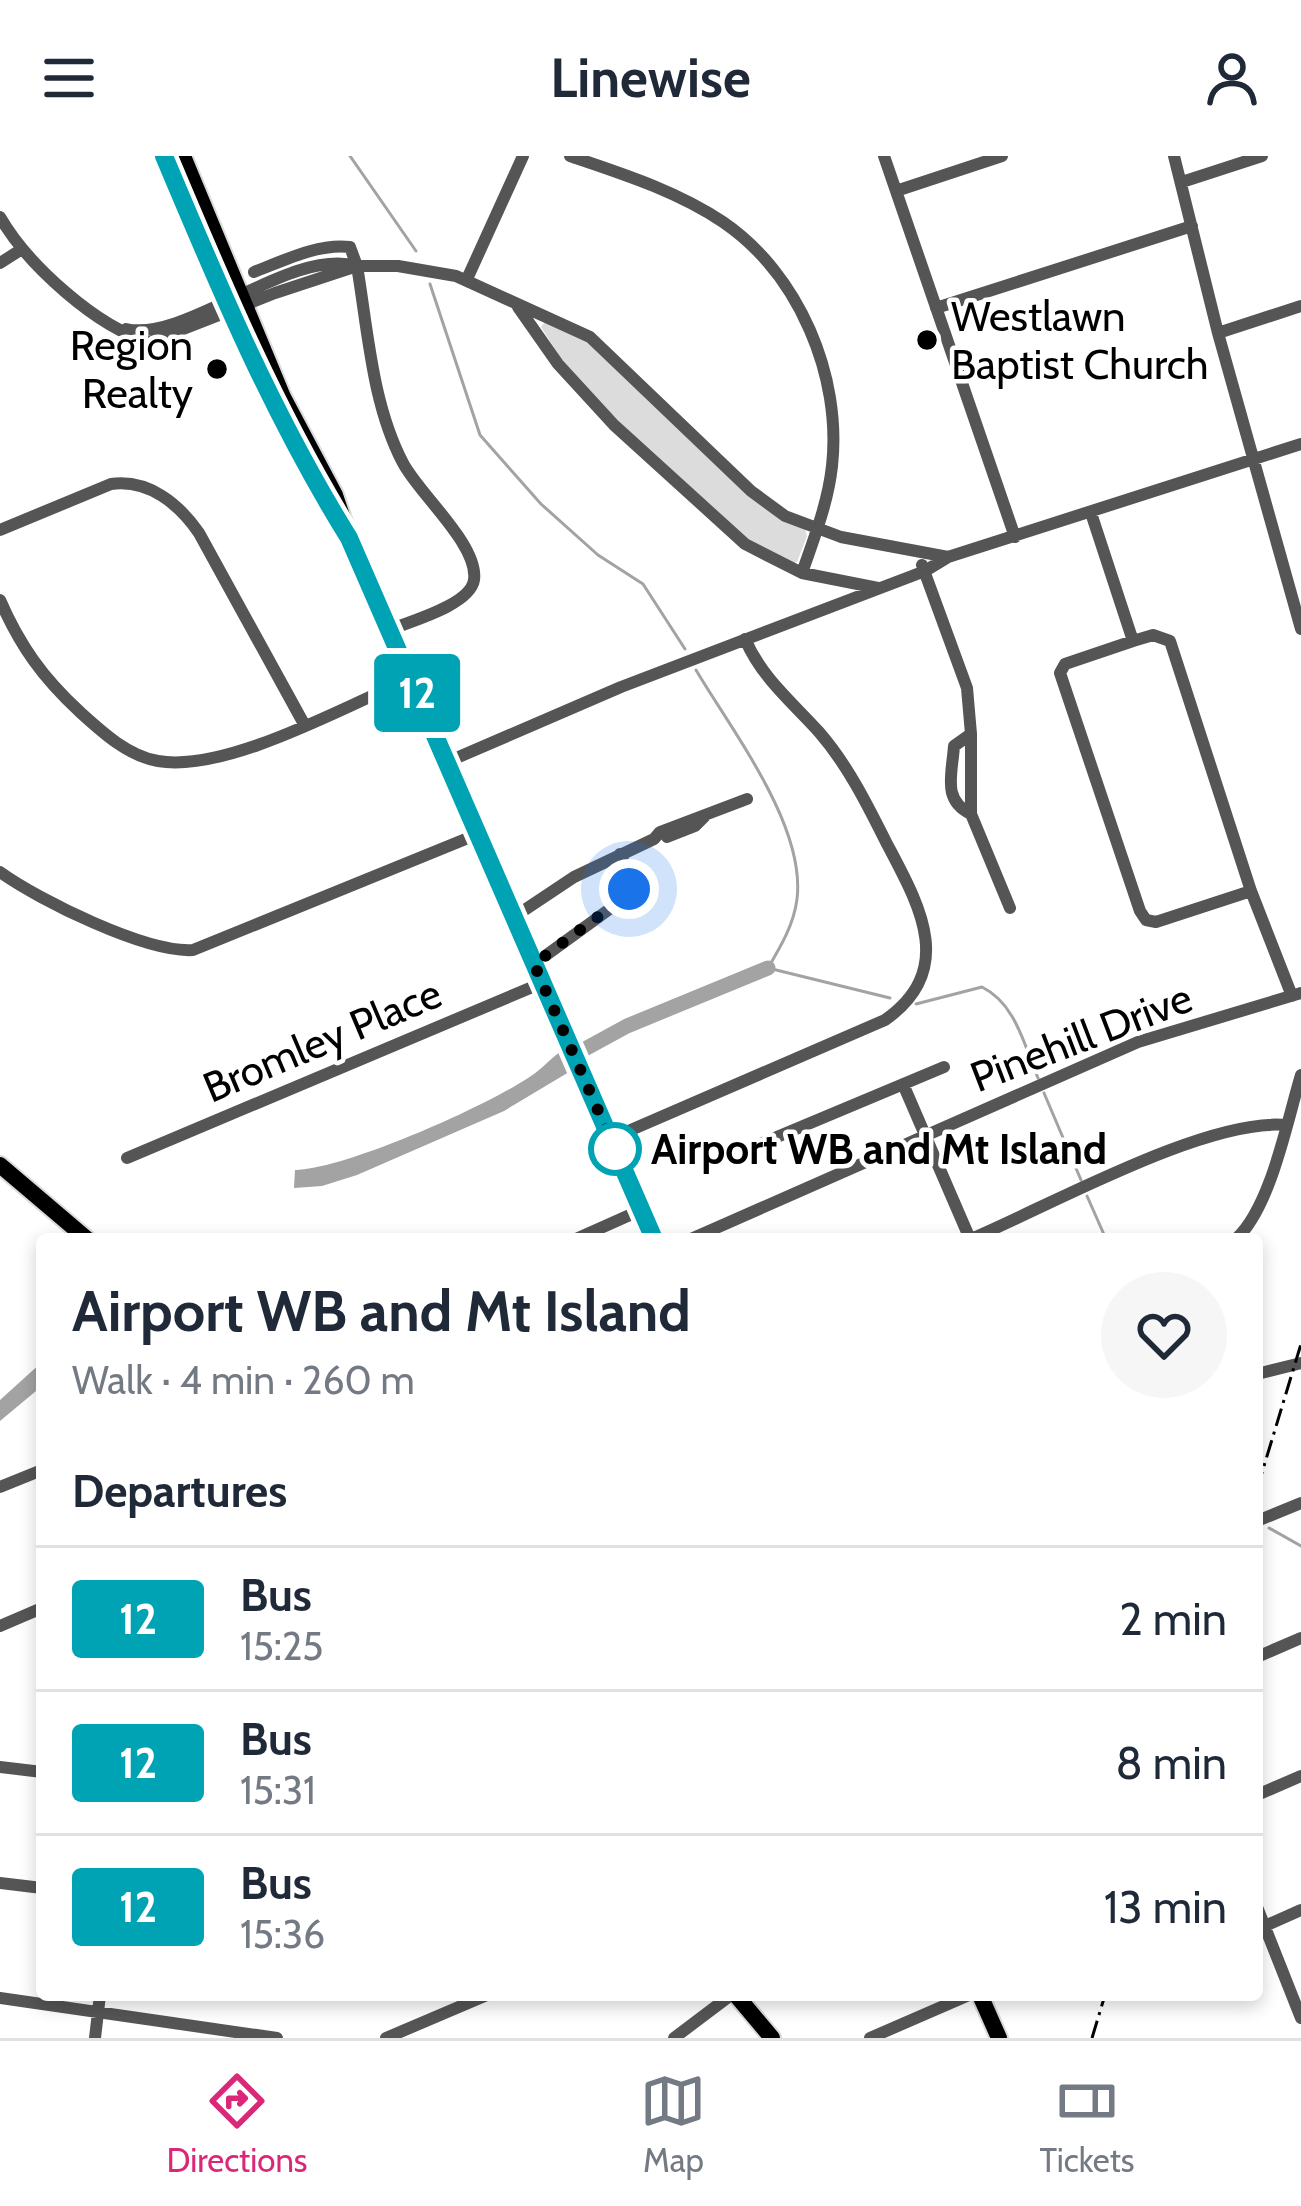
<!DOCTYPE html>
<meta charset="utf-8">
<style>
body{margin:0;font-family:Cabin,sans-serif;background:#f6f6f7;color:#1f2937;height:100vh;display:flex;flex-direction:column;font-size:45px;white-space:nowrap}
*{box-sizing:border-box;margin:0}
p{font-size:39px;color:#747a83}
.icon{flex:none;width:66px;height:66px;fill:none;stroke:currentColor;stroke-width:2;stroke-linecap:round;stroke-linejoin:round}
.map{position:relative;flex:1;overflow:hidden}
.sheet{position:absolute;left:36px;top:1077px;width:1227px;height:768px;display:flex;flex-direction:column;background:#fff;border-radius:12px;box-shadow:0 6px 18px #0003}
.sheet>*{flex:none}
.badge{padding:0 24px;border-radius:9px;font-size:42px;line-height:78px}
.you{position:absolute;width:60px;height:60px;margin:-30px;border:9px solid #fff;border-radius:50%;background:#1a73e8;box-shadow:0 0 0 18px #1a73e833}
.map>.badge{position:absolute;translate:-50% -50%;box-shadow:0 0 0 6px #fff}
h2{padding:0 36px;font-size:45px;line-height:108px}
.round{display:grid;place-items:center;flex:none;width:126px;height:126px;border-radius:63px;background:#f6f6f7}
.headline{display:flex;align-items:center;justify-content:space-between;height:204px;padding:0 36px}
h1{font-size:57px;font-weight:800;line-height:90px}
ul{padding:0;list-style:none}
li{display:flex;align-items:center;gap:36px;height:144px;padding:0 36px;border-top:3px solid #e0e1e3}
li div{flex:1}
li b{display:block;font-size:45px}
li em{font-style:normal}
li .badge{min-width:132px;font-weight:700;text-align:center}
header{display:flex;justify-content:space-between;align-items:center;height:156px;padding:0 36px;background:#fff;font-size:54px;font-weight:800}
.tab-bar{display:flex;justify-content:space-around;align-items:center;height:168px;border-top:3px solid #e0e1e3;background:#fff;font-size:33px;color:#747a83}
.tab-bar a{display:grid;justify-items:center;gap:6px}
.tab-bar .on{color:#db2777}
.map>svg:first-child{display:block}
.green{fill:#dcdcdc}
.water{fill:#a3a3a3}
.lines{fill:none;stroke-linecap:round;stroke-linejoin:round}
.stream{stroke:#a3a3a3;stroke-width:3}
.river{stroke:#a3a3a3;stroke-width:15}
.major-casing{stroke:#dbdbdb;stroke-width:20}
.minor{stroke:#555;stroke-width:12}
.major{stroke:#000;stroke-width:16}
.rail{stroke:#000;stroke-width:3;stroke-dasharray:18 6 3 6;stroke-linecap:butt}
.line-casing{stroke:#fff;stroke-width:27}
.line{stroke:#00a3b4;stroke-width:18}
.walk{stroke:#000;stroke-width:12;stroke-dasharray:0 21.6}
.poi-dot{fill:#000;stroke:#fff;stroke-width:4.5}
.stop-dot{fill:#fff;stroke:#00a3b4;stroke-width:6}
.labels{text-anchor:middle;stroke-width:9;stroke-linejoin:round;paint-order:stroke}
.poi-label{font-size:42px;fill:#000;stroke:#fff;text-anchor:start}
.street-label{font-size:42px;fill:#000;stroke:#fff}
.stop-label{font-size:42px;font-weight:bold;fill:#000;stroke:#fff;text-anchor:start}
</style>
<header><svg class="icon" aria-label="menu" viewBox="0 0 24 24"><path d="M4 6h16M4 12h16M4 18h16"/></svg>Linewise<svg class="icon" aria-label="person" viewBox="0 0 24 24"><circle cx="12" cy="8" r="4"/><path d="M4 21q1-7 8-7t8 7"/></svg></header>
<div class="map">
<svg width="1301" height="1882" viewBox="0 0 1301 1882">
<rect width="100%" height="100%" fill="#fff"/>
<!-- green -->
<path class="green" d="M546 165 581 180 752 341 805 373 807 380 797 406 792 408 744 382 696 340 573 221 541 171Z"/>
<!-- water -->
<path class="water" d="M560 896 569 916 504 955 357 1019 322 1030 294 1032 295 1014C346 1013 487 950 531 920 542 913 550 903 560 896Z
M42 1206V1230L0 1265V1244Z"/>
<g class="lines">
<!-- stream -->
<path class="stream" d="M350 0 416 95
M430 128 480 279 541 348 598 399 643 428 685 493
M696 514C732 575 806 670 797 743 794 768 781 790 768 812L890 842
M916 848 982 831C1016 848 1024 889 1038 922
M1044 937 1081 1024
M1087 1040 1106 1083
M1269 1372 1301 1390"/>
<!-- river -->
<path class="river" d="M583 894 627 870 768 812"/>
<!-- major casing -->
<g class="major-casing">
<path id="major" d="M164 0 258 220 329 350
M183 0 283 241 335 339 349 381 654 1083
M0 1009 87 1083
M736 1839 772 1882
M980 1839 999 1882"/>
</g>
<!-- minor -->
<path class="minor" d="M570 0C623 18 677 35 723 66 799 118 842 220 832 310 828 347 814 382 802 417
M884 0 1015 381
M1174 0 1218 177 1301 473
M1182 26 1262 0
M896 35 1002 0
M0 61C27 108 97 172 150 186L275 137 357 110H398L456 120 590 181 751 335 785 360 841 381 948 401
M0 107 22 93
M254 116C283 105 318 87 350 91L357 110C368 175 372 248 403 307 419 338 479 389 474 424 470 449 411 465 389 474
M467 123 523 0
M518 151 558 208 614 269 745 388 802 417 878 432
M936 152 1192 70
M126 173C186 187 291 91 356 110
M1218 177 1301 150
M1091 357 1133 485 1153 479 1170 485 1251 735 1292 840
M0 374 111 328C149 323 179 348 199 377L304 568
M922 409 967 532 971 578 954 590C952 619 942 644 971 658L1010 752
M0 444C20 490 43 522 80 556 102 576 128 600 158 605 226 617 346 550 411 522
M1133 485 1065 508 1060 517 1140 755 1146 764 1156 766 1251 735
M971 578V658
M447 606 621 531 925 415 948 401 1301 288
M667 681 695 670 705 660
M0 716C39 744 146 797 193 794L478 678
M514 761 574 721 654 683 660 676 747 643
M534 808 622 744 632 724 620 698
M903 928 970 1083
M610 983 885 864C958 813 918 747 886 686 867 648 847 608 819 576 791 545 762 522 745 483
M753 991 944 911
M127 1002 542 827
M576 1083 641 1054
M691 1083 1138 886 1301 837
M971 1083C1049 1050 1206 962 1286 969
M1236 1083C1271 1051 1287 965 1301 919
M1257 1218 1301 1207
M0 1331 42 1314
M1257 1365 1301 1347
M0 1470 42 1452
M1257 1501 1301 1482
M0 1611 42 1616
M1257 1639 1301 1620
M0 1727 42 1732
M1257 1751 1301 1862
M1258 1773 1301 1754
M0 1842 277 1882
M95 1882 100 1839
M386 1882 487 1839
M674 1882 731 1839
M870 1882 969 1839"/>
<!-- major -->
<use href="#major" class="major"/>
<!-- rail -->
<path class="rail" d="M1257 1333 1301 1188
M1092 1882 1105 1839"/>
</g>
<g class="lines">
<!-- line casing -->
<g class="line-casing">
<path id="line" d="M164 0C219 131 273 260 349 382L654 1083"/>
</g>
<!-- line -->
<use href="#line" class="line"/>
<!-- walk -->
<path class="walk" d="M615 993 534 808 622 743 629 733"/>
</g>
<!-- markers -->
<g class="poi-dot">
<circle cx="927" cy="184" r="12"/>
<circle cx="217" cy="213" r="12"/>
</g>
<circle class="stop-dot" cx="615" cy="993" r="24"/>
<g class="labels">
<!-- poi labels -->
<g class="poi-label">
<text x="951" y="175">Westlawn<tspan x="951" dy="48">Baptist Church</tspan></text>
<text x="193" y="204" text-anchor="end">Region<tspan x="193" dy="48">Realty</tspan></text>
</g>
<!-- street labels -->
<g class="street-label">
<text transform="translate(1081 881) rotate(-21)" y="15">Pinehill Drive</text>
<text transform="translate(322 884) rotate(-23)" y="15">Bromley Place</text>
</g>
<!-- stop labels -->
<g class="stop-label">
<text x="651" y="1008">Airport WB and Mt Island</text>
</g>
</g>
</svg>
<div class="you" style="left:629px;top:733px"></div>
<b class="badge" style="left:417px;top:537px;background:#00a3b4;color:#fff">12</b>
<section class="sheet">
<div class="headline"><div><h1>Airport WB and Mt Island</h1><p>Walk · 4 min · 260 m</p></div><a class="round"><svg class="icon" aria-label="heart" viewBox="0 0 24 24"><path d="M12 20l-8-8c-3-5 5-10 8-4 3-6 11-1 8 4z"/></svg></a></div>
<h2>Departures</h2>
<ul>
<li><span class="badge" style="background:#00a3b4;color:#fff">12</span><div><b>Bus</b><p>15:25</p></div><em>2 min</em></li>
<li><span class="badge" style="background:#00a3b4;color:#fff">12</span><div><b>Bus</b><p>15:31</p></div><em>8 min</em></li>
<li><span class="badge" style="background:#00a3b4;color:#fff">12</span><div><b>Bus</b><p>15:36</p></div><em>13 min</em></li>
</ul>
</section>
</div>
<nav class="tab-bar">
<a class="on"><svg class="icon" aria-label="directions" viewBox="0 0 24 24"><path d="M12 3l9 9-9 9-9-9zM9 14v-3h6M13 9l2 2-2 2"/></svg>Directions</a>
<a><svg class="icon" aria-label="map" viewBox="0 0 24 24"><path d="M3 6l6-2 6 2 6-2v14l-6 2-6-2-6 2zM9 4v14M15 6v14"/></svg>Map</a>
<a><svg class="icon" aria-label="tickets" viewBox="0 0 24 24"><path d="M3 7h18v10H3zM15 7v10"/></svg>Tickets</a>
</nav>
